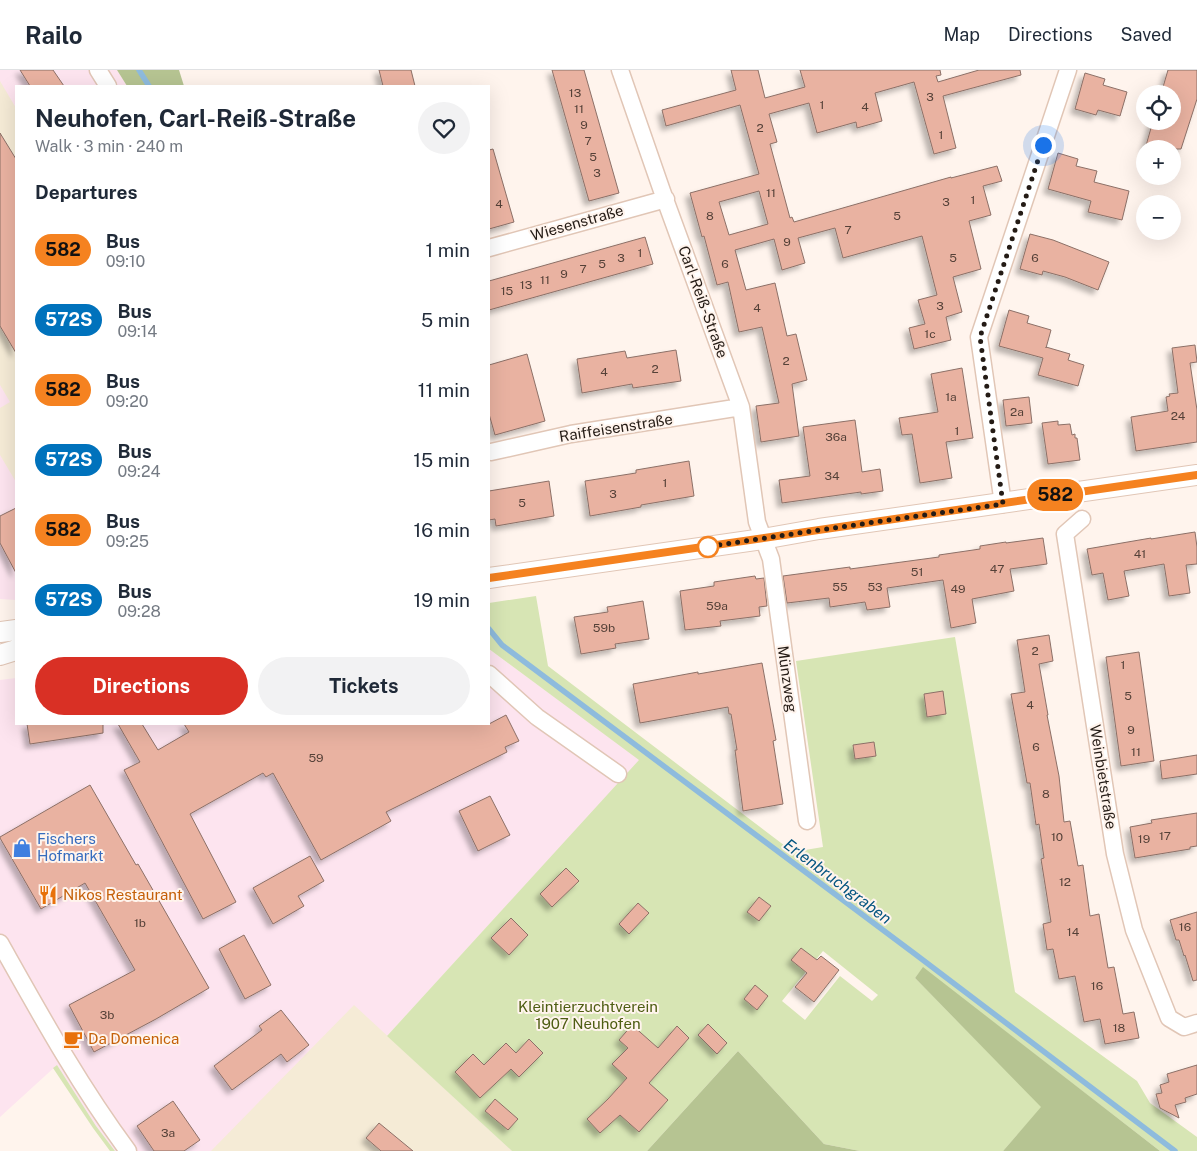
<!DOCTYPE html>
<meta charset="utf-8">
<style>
body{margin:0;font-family:"Public Sans",sans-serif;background:#f2f2f3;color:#1f2937;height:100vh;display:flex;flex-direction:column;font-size:19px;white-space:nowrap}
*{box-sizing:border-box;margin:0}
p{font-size:16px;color:#747a83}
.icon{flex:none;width:28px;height:28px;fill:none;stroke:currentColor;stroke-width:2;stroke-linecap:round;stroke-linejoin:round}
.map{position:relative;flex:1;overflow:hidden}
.drawer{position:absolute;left:15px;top:15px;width:475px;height:640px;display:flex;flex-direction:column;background:#fff;border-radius:0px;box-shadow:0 5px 20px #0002}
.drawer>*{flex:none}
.badge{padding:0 10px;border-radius:16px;font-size:18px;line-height:32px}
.controls{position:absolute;left:1136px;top:15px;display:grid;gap:10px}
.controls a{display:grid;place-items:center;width:45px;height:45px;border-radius:50%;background:#fff;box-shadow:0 5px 20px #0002;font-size:25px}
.you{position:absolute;width:25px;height:25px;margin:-12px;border:4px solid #fff;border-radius:50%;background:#1a73e8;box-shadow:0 0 0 8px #1a73e833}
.map>.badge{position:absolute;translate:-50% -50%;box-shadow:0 0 0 2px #fff}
h2{padding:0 20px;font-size:19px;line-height:45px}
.round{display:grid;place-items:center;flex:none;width:52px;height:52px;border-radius:26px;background:#f2f2f3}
.overview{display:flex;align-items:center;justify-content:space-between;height:85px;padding:0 20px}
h1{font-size:24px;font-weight:700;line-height:38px}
.cta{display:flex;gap:10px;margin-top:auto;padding:10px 20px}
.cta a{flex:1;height:58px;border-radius:30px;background:#d93025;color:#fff;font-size:20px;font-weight:700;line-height:58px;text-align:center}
.cta a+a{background:#f2f2f3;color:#1f2937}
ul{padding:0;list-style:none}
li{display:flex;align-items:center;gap:15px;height:70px;padding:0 20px}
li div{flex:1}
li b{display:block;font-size:19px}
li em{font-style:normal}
li .badge{min-width:55px;font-weight:700;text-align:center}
header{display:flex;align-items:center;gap:30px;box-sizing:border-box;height:70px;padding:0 25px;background:#fff;border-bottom:1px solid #e0e1e3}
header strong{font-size:24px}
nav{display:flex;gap:28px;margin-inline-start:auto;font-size:18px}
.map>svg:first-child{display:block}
.commercial{fill:#fde4ef}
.industrial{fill:#f5ebd6}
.green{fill:#d7e5b4;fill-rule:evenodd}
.forest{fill:#b6c492}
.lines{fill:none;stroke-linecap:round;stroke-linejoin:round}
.stream{stroke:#8ebbdd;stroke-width:5.5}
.building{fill:#e9b2a1;stroke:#8c7067;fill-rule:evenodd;filter:url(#shadow)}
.minor-casing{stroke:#e1c6b6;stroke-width:19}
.tertiary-casing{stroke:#e1c6b6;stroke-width:22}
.minor{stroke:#fff;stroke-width:16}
.tertiary{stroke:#fff;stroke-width:20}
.line-casing{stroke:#fff;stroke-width:11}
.line{stroke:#f58220;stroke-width:8}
.walk{stroke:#241b15;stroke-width:5;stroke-dasharray:0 9}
.stop-dot{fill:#fff;stroke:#f58220;stroke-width:2.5}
.labels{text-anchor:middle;stroke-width:4;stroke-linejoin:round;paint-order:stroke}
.number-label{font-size:12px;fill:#554138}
.street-label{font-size:15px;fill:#241b15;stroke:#fff4ed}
.shop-label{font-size:15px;fill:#366cbe;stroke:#fff4ed;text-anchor:start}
.food-label{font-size:15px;fill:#c56008;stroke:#fff4ed;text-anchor:start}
.park-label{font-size:15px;fill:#4e5d12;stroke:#fff4ed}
.water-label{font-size:16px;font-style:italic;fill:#065681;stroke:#fff4ed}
</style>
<header>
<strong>Railo</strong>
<nav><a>Map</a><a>Directions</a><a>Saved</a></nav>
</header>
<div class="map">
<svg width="1197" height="1081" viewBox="0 0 1197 1081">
<defs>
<filter id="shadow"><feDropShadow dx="-4.5" dy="4.5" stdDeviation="2.5" flood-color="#0004"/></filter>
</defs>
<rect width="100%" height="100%" fill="#fff4ed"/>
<!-- commercial -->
<path class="commercial" d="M0 0H117L127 16H16V530L0 529Z
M489 579 640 690 387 966 512 1081H115L96 1056 57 995 0 1047V610L16 608V654H489Z"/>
<!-- industrial -->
<path class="industrial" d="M0 11 16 38V412L0 385V338L10 332 0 315Z
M354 935 512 1081H211Z"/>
<!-- green -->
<path class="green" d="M536 526 548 596 793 782 823 777 796 591 955 567 1015 922 1137 1011 1150 1033 1197 1067V1081H1160L923 898 915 908 1042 1037 1003 1081H860L824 1074 738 981 647 1081H512L387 966 639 690 489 579V533ZM823 881 878 925 872 931 840 906 805 950 782 931Z
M57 995 96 1056 115 1081H110L93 1058 53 998Z"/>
<!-- forest -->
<path class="forest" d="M117 0H179L184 16H127Z
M923 897 1160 1081H1003L1041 1037 915 908Z
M738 981 824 1074 860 1081H647Z"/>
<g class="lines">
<!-- stream -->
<path class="stream" d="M139 0 149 16
M489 559 502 575 915 884 1175 1081"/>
</g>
<!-- building -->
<path class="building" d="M20 0H53L64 16H30Z
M379 0H411L415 16H383Z
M552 0H584L619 123 589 131Z
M731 0H758L765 28 805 17 800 0H940L941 5 936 6 938 12 979 0H1020L1021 5 943 26 956 78 934 84 914 12 875 23 882 51 857 58 856 52 817 63 809 33 769 44 777 72 770 74 790 148 792 147 794 152 951 107V108L997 96 1002 111 983 116 991 145 969 151 981 199 953 207 962 242 946 247 951 270 914 279 909 258 925 254 918 230 937 225 922 166 843 188 835 158 798 168 805 193 782 200 774 169 735 180 746 220 775 213 787 266 796 264 807 310 792 314 799 366 761 372 756 336 779 333 762 257 739 262 728 212 717 215 704 166 702 167 690 123 759 104 740 35 666 56 662 40 736 20ZM759 121 768 154 729 165 719 132Z
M1168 0H1197V29L1181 79H1145L1153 51H1172V24H1161Z
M1085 3 1105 9 1103 15 1127 22 1120 46 1098 40 1096 45 1075 39Z
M0 63 16 89V283L0 256Z
M493 79 514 152 489 159V80Z
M1058 83 1078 89 1076 96 1097 101 1094 112 1129 121 1122 150 1088 142 1091 131 1048 119Z
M1030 164 1053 170 1109 192 1098 220 1065 207 1043 201 1042 205 1020 199Z
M645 167 653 194 489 240V211Z
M1009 240 1029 246 1027 253 1051 260 1046 278V277L1070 284 1068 290 1084 295 1078 316 1038 305 1043 288 999 276Z
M1195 275 1197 292 1190 293 1197 340V372L1136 381 1131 347 1168 341 1166 327 1170 326 1169 324 1178 323 1172 278Z
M676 280 681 311 633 318 632 314 582 323 577 289 625 281 627 288Z
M527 284 545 351 495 365 489 344V295Z
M962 298 973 368 946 372 952 408 920 413 912 364 902 365 899 348 938 342 931 304Z
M1029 327 1032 353 1006 356 1003 330Z
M855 350 862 402 880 399 883 421 861 424V422L782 433 779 410 810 406 803 357Z
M1058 351V355L1070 354 1072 365 1075 364V368H1077L1080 390 1048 394 1042 353Z
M689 391 694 426 641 435V437L590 446 585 411 636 403V400Z
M549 411 554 446 496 456 495 449 489 450V421Z
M16 438V503L0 473V446Z
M1195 462 1197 477V494L1186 495 1190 523 1169 526 1164 494 1124 501 1129 526 1108 530 1103 503 1092 505 1087 479 1151 468V469Z
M1043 468 1047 494 1010 499 1014 521 972 529 976 553 951 558 943 510 887 518 890 537 867 540 865 532 830 537 829 528 787 533 783 506 850 497V499L939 487V485L980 479V476L1006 472V473Z
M755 506 756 509 764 508 767 536 759 537 760 546 720 551 721 556 685 560 680 521 714 516V512Z
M643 531 649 569 615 574 616 578 581 584 574 547 608 542 607 537Z
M1049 565 1053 591 1039 594 1048 645H1047L1059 706 1064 752 1070 751 1078 796 1083 795 1090 846 1099 844 1108 898 1114 897 1123 944 1134 942 1139 968 1105 974 1100 949 1084 952 1075 906 1059 909 1053 879 1047 880 1043 854 1051 852 1041 789 1044 788 1039 754 1036 755 1030 713H1027L1011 624 1025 622 1017 570Z
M1139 582 1154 691 1121 696 1106 587Z
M762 593 776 670 773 671 783 734 743 741 735 680H737L731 644H729L728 637 640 653 633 614 698 602V604Z
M943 621 946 644 927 647 924 624Z
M506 645 519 671 505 677 507 682 386 742 391 751 321 790 273 703 266 707 263 703 190 744 236 832 203 849 124 700 140 692 118 654H142L158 680 189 662 184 654H489Z
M27 654H103V663L30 674Z
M874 672 876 686 855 689 853 675Z
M1197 685V704L1162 709 1160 691Z
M90 715 136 795 138 794 209 918 156 949 94 982 69 935 135 900 85 813 41 839 0 768V767Z
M490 726 510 765 478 781 459 741Z
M1197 743V776L1190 777V779L1135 788 1130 757 1152 753 1151 750Z
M310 786 324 811 298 826 304 836 273 854 253 818Z
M566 798 579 811 552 837 540 824Z
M759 827 771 836 759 851 747 842Z
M638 833 649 843 629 864 619 854Z
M1197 842V910L1193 911 1185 885 1184 886 1179 870H1176L1170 850Z
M511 848 528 865 509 885 491 868Z
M244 865 271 915 245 929 219 879Z
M801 878 817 890 821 886 839 900 814 932 795 917 807 903 791 890Z
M755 915 768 926 757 940 744 929Z
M281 940 309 975 287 992 281 984 232 1020 214 996 262 960 259 956Z
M708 954 727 973 717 984 698 965Z
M632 955 658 978 677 956 689 968 649 1013 668 1030 639 1062 620 1045 600 1063 587 1049 608 1029 627 1008 612 994 628 978 619 970Z
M529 969 543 983 519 1007 511 999 480 1028 455 1002 473 984 484 995 506 973 516 983Z
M1197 995V1024L1185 1028 1186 1032 1175 1035 1179 1048 1160 1038 1156 1024 1162 1023 1160 1015 1169 1012 1167 1004Z
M495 1029 518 1049 508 1060 485 1041Z
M173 1031 200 1070 184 1081H154L137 1056Z
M379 1053 413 1081H381L366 1068Z"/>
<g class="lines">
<!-- minor casing -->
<g class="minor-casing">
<path id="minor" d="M98 0 108 16
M620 0 662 121 741 337 757 452 771 489 807 751
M489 178 666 129
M491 382 571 364 741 337
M1003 434 979 267 1068 0
M1082 449 1065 464 1115 784 1134 860 1169 948 1184 957 1197 953
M489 604 537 647 618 704
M0 873C40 944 79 1015 128 1081"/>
</g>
<!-- tertiary casing -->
<g class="tertiary-casing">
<path id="tertiary" d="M489 508 763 469 819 459 1197 405
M0 562 16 560
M0 585 16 580"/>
</g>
<!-- minor -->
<use href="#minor" class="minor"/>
<!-- tertiary -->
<use href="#tertiary" class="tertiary"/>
</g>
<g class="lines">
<!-- line casing -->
<g class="line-casing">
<path id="line" d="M489 508 1197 405"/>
</g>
<!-- line -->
<use href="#line" class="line"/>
<!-- walk -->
<path class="walk" d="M708 477H705L819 460 1003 434 980 267 1043 75"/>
</g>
<!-- icons -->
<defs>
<g id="shop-bare" transform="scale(1.5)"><path d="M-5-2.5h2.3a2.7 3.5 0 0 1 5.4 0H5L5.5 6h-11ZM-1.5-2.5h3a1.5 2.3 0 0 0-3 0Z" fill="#3f7fe0" stroke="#fff4ed" stroke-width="2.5" paint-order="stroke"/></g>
<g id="restaurant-bare" transform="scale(1.5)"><path d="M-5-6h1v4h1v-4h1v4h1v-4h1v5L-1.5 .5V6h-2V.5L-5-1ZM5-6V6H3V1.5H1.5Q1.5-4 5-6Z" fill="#e8710a" stroke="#fff4ed" stroke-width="2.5" paint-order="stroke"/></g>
<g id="cafe-bare" transform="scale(1.5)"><path d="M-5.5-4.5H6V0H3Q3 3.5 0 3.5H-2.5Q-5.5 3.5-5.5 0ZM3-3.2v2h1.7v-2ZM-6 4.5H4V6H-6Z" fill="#e8710a" stroke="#fff4ed" stroke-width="2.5" paint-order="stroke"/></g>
</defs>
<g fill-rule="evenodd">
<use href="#shop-bare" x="22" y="778"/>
<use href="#restaurant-bare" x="48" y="825"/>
<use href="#cafe-bare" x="73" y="969"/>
</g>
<!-- markers -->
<circle class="stop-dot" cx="708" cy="477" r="10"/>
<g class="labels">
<!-- number labels -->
<g class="number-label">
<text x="575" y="27">13</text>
<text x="930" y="31">3</text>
<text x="822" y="39">1</text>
<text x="865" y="41">4</text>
<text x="579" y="43">11</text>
<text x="584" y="59">9</text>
<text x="760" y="62">2</text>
<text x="941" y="69">1</text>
<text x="588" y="75">7</text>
<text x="593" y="91">5</text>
<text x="597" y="107">3</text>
<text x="771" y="127">11</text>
<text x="973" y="134">1</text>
<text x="946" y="136">3</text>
<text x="499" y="138">4</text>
<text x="710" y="150">8</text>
<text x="897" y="150">5</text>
<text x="848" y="164">7</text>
<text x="787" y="176">9</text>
<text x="640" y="187">1</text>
<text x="621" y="192">3</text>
<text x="953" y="192">5</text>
<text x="1035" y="192">6</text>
<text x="602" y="198">5</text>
<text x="725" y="198">6</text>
<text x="583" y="203">7</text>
<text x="564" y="208">9</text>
<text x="545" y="214">11</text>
<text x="526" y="219">13</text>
<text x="507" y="225">15</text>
<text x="940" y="240">3</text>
<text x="757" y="242">4</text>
<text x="930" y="268">1c</text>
<text x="786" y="295">2</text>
<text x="655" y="303">2</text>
<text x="604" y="306">4</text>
<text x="951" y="331">1a</text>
<text x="1017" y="346">2a</text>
<text x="1178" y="350">24</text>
<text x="957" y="365">1</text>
<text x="836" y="371">36a</text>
<text x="832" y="410">34</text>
<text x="665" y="417">1</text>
<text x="613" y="428">3</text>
<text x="522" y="437">5</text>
<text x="1140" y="488">41</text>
<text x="997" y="503">47</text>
<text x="917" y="506">51</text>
<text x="840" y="521">55</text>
<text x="875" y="521">53</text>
<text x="958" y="523">49</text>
<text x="717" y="540">59a</text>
<text x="604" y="562">59b</text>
<text x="1035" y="585">2</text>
<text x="1123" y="599">1</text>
<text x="1128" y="630">5</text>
<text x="1030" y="639">4</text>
<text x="1131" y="664">9</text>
<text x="1036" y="681">6</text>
<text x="1136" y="686">11</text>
<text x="316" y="692">59</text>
<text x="1046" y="728">8</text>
<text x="1165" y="770">17</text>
<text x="1057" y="771">10</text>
<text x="1144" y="773">19</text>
<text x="1065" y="816">12</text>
<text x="140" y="857">1b</text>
<text x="1185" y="861">16</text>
<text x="1073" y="866">14</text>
<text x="1097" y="920">16</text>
<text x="107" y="949">3b</text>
<text x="1119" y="962">18</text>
<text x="168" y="1067">3a</text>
</g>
<!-- street labels -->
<g class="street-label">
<text transform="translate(577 153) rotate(-16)" y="5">Wiesenstraße</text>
<text transform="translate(703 232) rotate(70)" y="5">Carl-Reiß-Straße</text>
<text transform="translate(616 358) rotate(-9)" y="5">Raiffeisenstraße</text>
<text transform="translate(787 609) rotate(82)" y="5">Münzweg</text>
<text transform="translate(1103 707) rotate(81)" y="5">Weinbietstraße</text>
</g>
<!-- shop labels -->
<g class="shop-label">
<text x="37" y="774">Fischers<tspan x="37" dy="17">Hofmarkt</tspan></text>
</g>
<!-- food labels -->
<g class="food-label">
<text x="63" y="830">Nikos Restaurant</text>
<text x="88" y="974">Da Domenica</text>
</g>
<!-- park labels -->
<g class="park-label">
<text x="588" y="942">Kleintierzuchtverein<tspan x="588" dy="17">1907 Neuhofen</tspan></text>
</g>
<!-- water labels -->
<g class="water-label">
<text transform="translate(838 811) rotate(37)" y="6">Erlenbruchgraben</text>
</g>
</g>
</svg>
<div class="controls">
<a><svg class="icon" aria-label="locate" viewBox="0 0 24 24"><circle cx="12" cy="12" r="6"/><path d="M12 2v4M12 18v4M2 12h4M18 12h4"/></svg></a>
<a>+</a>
<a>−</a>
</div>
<div class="you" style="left:1043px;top:75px"></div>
<b class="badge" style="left:1055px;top:425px;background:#f58220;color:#111">582</b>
<section class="drawer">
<div class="overview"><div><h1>Neuhofen, Carl-Reiß-Straße</h1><p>Walk · 3 min · 240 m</p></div><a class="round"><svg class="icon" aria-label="heart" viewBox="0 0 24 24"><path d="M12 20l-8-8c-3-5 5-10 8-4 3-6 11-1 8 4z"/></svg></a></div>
<h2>Departures</h2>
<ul>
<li><span class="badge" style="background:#f58220;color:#111">582</span><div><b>Bus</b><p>09:10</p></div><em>1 min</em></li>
<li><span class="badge" style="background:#0072bc;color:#fff">572S</span><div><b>Bus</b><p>09:14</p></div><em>5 min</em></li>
<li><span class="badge" style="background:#f58220;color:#111">582</span><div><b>Bus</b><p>09:20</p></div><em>11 min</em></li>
<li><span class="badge" style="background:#0072bc;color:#fff">572S</span><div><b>Bus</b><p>09:24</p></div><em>15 min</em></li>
<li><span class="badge" style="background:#f58220;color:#111">582</span><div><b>Bus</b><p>09:25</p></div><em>16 min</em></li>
<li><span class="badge" style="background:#0072bc;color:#fff">572S</span><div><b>Bus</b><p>09:28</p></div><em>19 min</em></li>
</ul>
<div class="cta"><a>Directions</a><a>Tickets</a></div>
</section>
</div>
